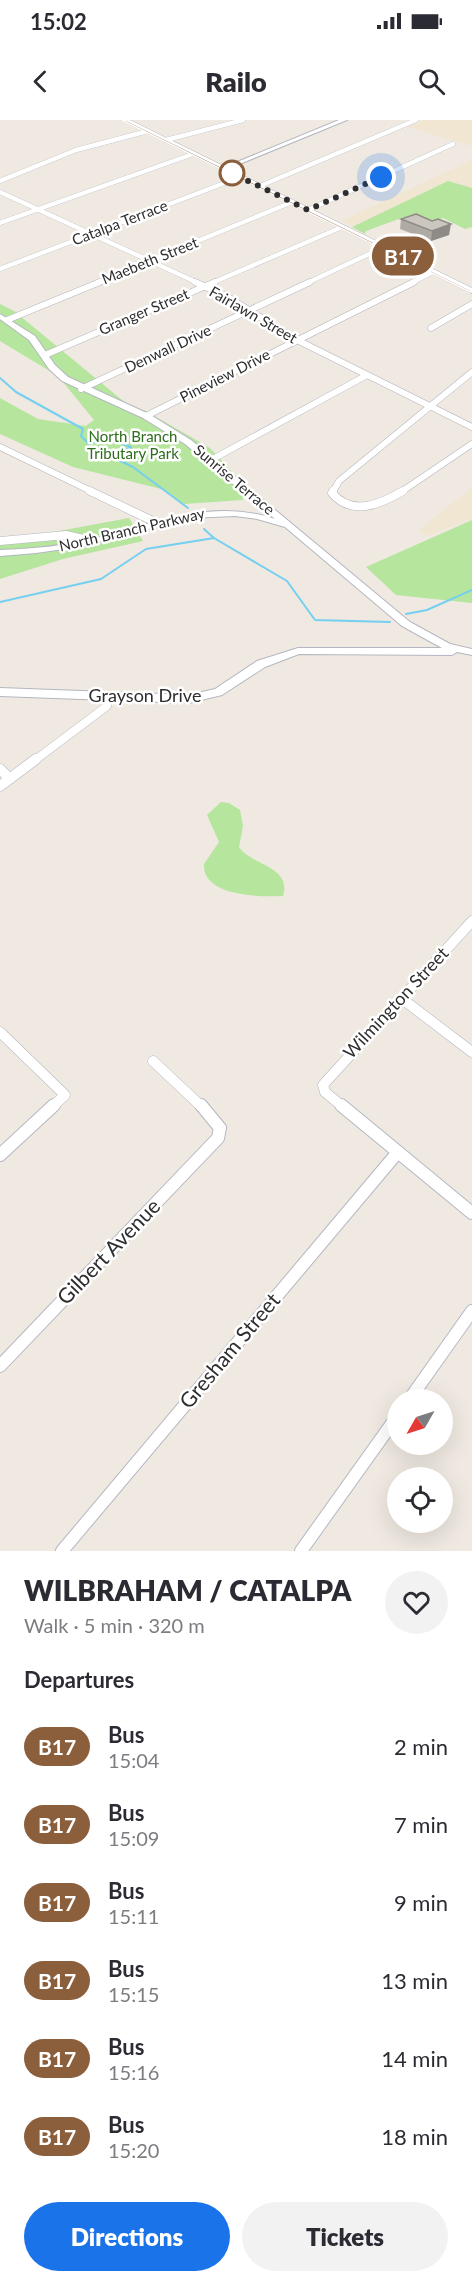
<!DOCTYPE html>
<meta charset="utf-8">
<style>
body{margin:0;font-family:Lato,sans-serif;background:#f2f2f3;color:#2b2b33;height:100vh;display:flex;flex-direction:column;font-size:22px;white-space:nowrap}
*{box-sizing:border-box;margin:0}
p{font-size:20px;color:#7c7c81}
.icon{flex:none;width:33px;height:33px;fill:none;stroke:currentColor;stroke-width:2;stroke-linecap:round;stroke-linejoin:round}
.map{position:relative;height:1431px;overflow:hidden}
.side{display:flex;flex-direction:column;background:#fff;flex:1}
.side>*{flex:none}
.badge{padding:0 12px;border-radius:20px;font-size:21px;line-height:39px}
.needle{width:39px;rotate:231deg}
.fabs{position:absolute;left:387px;top:1269px;display:grid;gap:12px}
.fabs a{display:grid;place-items:center;width:66px;height:66px;border-radius:50%;background:#fff;box-shadow:0 6px 24px #0002;font-size:30px}
.you{position:absolute;width:30px;height:30px;margin:-15px;border:4px solid #fff;border-radius:50%;background:#1a73e8;box-shadow:0 0 0 9px #1a73e833}
.map>.badge{position:absolute;translate:-50% -50%;box-shadow:0 0 0 3px #fff}
h2{padding:0 24px;font-size:22px;line-height:54px}
.round{display:grid;place-items:center;flex:none;width:63px;height:63px;border-radius:32px;background:#f2f2f3}
.head{display:flex;align-items:center;justify-content:space-between;height:102px;padding:0 24px}
h1{font-size:28px;font-weight:800;line-height:45px}
.primary-button{display:flex;gap:12px;margin-top:auto;padding:12px 24px}
.primary-button a{flex:1;height:69px;border-radius:36px;background:#1a73e8;color:#fff;font-size:24px;font-weight:800;line-height:69px;text-align:center}
.primary-button a+a{background:#f2f2f3;color:#2b2b33}
ul{padding:0;list-style:none}
li{display:flex;align-items:center;gap:18px;height:78px;padding:0 24px}
li div{flex:1}
li b{display:block;font-size:22px}
li em{font-style:normal}
li .badge{min-width:66px;font-weight:700;text-align:center}
.status{display:flex;justify-content:space-between;align-items:center;height:42px;padding:0 30px;background:#fff;direction:ltr}
.status svg{height:16px;fill:currentColor}
header{display:flex;justify-content:space-between;align-items:center;height:78px;padding:0 24px;background:#fff;font-size:27px;font-weight:800}
.map>svg:first-child{display:block}
.education{fill:#f0e6d1}
.green{fill:#b6e59e}
.lines{fill:none;stroke-linecap:round;stroke-linejoin:round}
.stream{stroke:#75cff0;stroke-width:2}
.minor-far4-casing{stroke:#b4b7c1;stroke-width:5}
.minor-far3-casing{stroke:#b4b7c1;stroke-width:7}
.minor-far2-casing{stroke:#b4b7c1;stroke-width:9}
.minor-far1-casing{stroke:#b4b7c1;stroke-width:11}
.minor-casing{stroke:#b4b7c1;stroke-width:14}
.tertiary-casing{stroke:#b4b7c1;stroke-width:2}
.secondary-casing{stroke:#b4b7c1;stroke-width:1}
.minor-far4{stroke:#fff;stroke-width:4.5}
.minor-far3{stroke:#fff;stroke-width:6}
.minor-far2{stroke:#fff;stroke-width:8}
.minor-far1{stroke:#fff;stroke-width:10}
.minor{stroke:#fff;stroke-width:12}
.tertiary{fill:#fff;fill-rule:evenodd}
.secondary{fill:#fff;fill-rule:evenodd}
.wall{fill:#afaba4}
.shaded-wall{fill:#8e8b86}
.building{fill:#cbc7bf;stroke:#8e8b86;stroke-width:1.5}
.line{fill:#8b5e3c;stroke:#fff;stroke-width:1.5}
.walk{stroke:#2e2e2e;stroke-width:6;stroke-dasharray:0 10.8}
.stop-dot{fill:#fff;stroke:#8b5e3c;stroke-width:3}
.labels{text-anchor:middle;stroke-width:5;stroke-linejoin:round;paint-order:stroke}
.far-street-label{font-size:15px;fill:#2e2e2e;stroke:#fff}
.far-park-label{font-size:15px;fill:#2c6e1b;stroke:#fff}
.street-label{font-size:18px;fill:#2e2e2e;stroke:#fff}
.near-street-label{font-size:21px;fill:#2e2e2e;stroke:#fff}
</style>
<div class="status"><b>15:02</b><svg viewBox="0 0 49 12"><path d="M0 12V9h3v3zM5 12V6h3v6zM10 12V3h3v9zM15 12V0h3v12zM26 1h20v11H26zM47 4h2v5h-2z"/></svg></div>
<header><svg class="icon" aria-label="back" viewBox="0 0 24 24"><path d="M15 5l-7 7 7 7"/></svg>Railo<svg class="icon" aria-label="search" viewBox="0 0 24 24"><circle cx="10" cy="10" r="6"/><path d="M15 15l6 6"/></svg></header>
<div class="map">
<svg width="472" height="1431" viewBox="0 0 472 1431">
<rect width="100%" height="100%" fill="#efe9e1"/>
<!-- education -->
<path class="education" d="M424 0H472V26L408 7Z
M472 40V68L448 61 353 106 342 101Z
M472 368V398L428 416 418 411Z"/>
<!-- green -->
<path class="green" d="M448 61 472 68V107L465 109 443 98 429 103 411 95 408 99 404 97 366 111 365 114 352 107Z
M0 184 14 191 133 289 144 290 210 328 243 364V380L184 384 165 370 73 347 0 314V278L38 299 86 306 94 300 58 256 0 221Z
M129 398 143 421 63 439 0 459V422Z
M472 400V483L396 475 366 447Z
M221 682 229 683 240 690 243 706 239 727C252 746 292 746 283 776 261 777 202 777 204 744L219 722 207 695Z"/>
<g class="lines">
<!-- stream -->
<path class="stream" d="M0 258 16 272 83 309 81 316 89 324 107 318 131 327 112 337 133 347 188 388
M204 409 214 418
M0 482 101 459 146 429 214 418 287 461 315 500 390 502
M406 494 427 490 472 470"/>
<!-- minor-far4 casing -->
<g class="minor-far4-casing">
<path id="minor-far4" d="M166 20 243 0
M0 61 76 30 148 11
M260 66 416 0
M0 72 198 163
M308 90 453 24
M0 103 193 34
M0 149 240 57
M96 163 292 82
M212 163 342 107
M307 163 384 127
M411 163 433 152"/>
</g>
<!-- minor-far3 casing -->
<g class="minor-far3-casing">
<path id="minor-far3" d="M195 162 228 177 297 220 472 307
M7 200 100 162
M431 208 472 184
M45 235 215 162
M81 269 310 162
M146 296 414 162
M0 327 93 372
M211 340 367 255
M333 372 339 361 472 252
M401 372 472 324"/>
</g>
<!-- minor-far2 casing -->
<g class="minor-far2-casing">
<path id="minor-far2" d="M90 371 157 403
M333 371 332 373C352 397 381 384 403 371
M0 421 66 415 92 421
M34 641 107 586 109 576"/>
</g>
<!-- minor-far1 casing -->
<g class="minor-far1-casing">
<path id="minor-far1" d="M0 649 10 659
M0 666 36 639
M401 878 472 932
M0 912 65 975 52 987
M153 941 202 987
M343 987 325 972 323 965 472 801"/>
</g>
<!-- minor casing -->
<g class="minor-casing">
<path id="minor" d="M341 985 472 1093
M0 1035 54 985
M0 1246 218 1018 220 1008 201 985
M409 1280 472 1191
M62 1431 398 1032
M301 1431 398 1295"/>
</g>
<!-- tertiary casing -->
<g class="tertiary-casing">
<path id="tertiary" d="M339 0H347L225 50 220 49Z
M0 194 35 216 55 245 68 257 149 294 191 320 410 502 450 524 472 529V535L457 532 452 535 299 534 265 547 222 575 189 583 0 576V568L189 575 215 569 257 541 298 528H442L402 506 285 407 257 399 235 396 189 398 84 426 36 433 0 436V430C32 429 65 426 96 418 156 403 213 378 275 399L185 324 143 298 62 261 49 249 29 220 0 199Z"/>
</g>
<!-- secondary casing -->
<g class="secondary-casing">
<path id="secondary" d="M122 0H130L472 168V173Z"/>
</g>
<!-- minor-far4 -->
<use href="#minor-far4" class="minor-far4"/>
<!-- minor-far3 -->
<use href="#minor-far3" class="minor-far3"/>
<!-- minor-far2 -->
<use href="#minor-far2" class="minor-far2"/>
<!-- minor-far1 -->
<use href="#minor-far1" class="minor-far1"/>
<!-- minor -->
<use href="#minor" class="minor"/>
<!-- tertiary -->
<use href="#tertiary" class="tertiary"/>
<!-- secondary -->
<use href="#secondary" class="secondary"/>
</g>
<!-- wall -->
<path class="wall" d="M401 99 449 115 431 121 400 109Z"/>
<!-- shaded-wall -->
<path class="shaded-wall" d="M451 104 449 115 431 121 432 111Z"/>
<!-- building -->
<path class="building" d="M416 94 432 101 438 99 451 104 432 111 401 99Z"/>
<!-- line -->
<path class="line" d="M122 0H126L472 171 470 172Z"/>
<g class="lines">
<!-- walk -->
<path class="walk" d="M232 53 234 59 240 57 308 90 381 57"/>
</g>
<!-- markers -->
<circle class="stop-dot" cx="232" cy="53" r="12"/>
<g class="labels">
<!-- far-street labels -->
<g class="far-street-label">
<text transform="translate(120 103) rotate(-21)" y="5">Catalpa Terrace</text>
<text transform="translate(150 141) rotate(-22)" y="5">Maebeth Street</text>
<text transform="translate(144 192) rotate(-23)" y="5">Granger Street</text>
<text transform="translate(253 195) rotate(30)" y="5">Fairlawn Street</text>
<text transform="translate(168 229) rotate(-25)" y="5">Denwall Drive</text>
<text transform="translate(225 256) rotate(-27)" y="5">Pineview Drive</text>
<text transform="translate(234 360) rotate(40)" y="5">Sunrise Terrace</text>
<text transform="translate(132 410) rotate(-13)" y="5">North Branch Parkway</text>
</g>
<!-- far-park labels -->
<g class="far-park-label">
<text x="133" y="322">North Branch<tspan x="133" dy="17">Tributary Park</tspan></text>
</g>
<!-- street labels -->
<g class="street-label">
<text x="145" y="582">Grayson Drive</text>
<text transform="translate(396 883) rotate(-47)" y="6">Wilmington Street</text>
</g>
<!-- near-street labels -->
<g class="near-street-label">
<text transform="translate(109 1132) rotate(-46)" y="7">Gilbert Avenue</text>
<text transform="translate(230 1231) rotate(-50)" y="7">Gresham Street</text>
</g>
</g>
</svg>
<div class="fabs">
<a><svg class="needle" viewBox="-14 -14 28 28"><path d="M0-13l5 13h-10z" fill="#e53935"/><path d="M0 13l5-13h-10z" fill="#7c7c81"/></svg></a>
<a><svg class="icon" aria-label="locate" viewBox="0 0 24 24"><circle cx="12" cy="12" r="6"/><path d="M12 2v4M12 18v4M2 12h4M18 12h4"/></svg></a>
</div>
<div class="you" style="left:381px;top:57px"></div>
<b class="badge" style="left:403px;top:136px;background:#8b5e3c;color:#fff">B17</b>
</div>
<section class="side">
<div class="head"><div><h1>WILBRAHAM / CATALPA</h1><p>Walk · 5 min · 320 m</p></div><a class="round"><svg class="icon" aria-label="heart" viewBox="0 0 24 24"><path d="M12 20l-8-8c-3-5 5-10 8-4 3-6 11-1 8 4z"/></svg></a></div>
<h2>Departures</h2>
<ul>
<li><span class="badge" style="background:#8b5e3c;color:#fff">B17</span><div><b>Bus</b><p>15:04</p></div><em>2 min</em></li>
<li><span class="badge" style="background:#8b5e3c;color:#fff">B17</span><div><b>Bus</b><p>15:09</p></div><em>7 min</em></li>
<li><span class="badge" style="background:#8b5e3c;color:#fff">B17</span><div><b>Bus</b><p>15:11</p></div><em>9 min</em></li>
<li><span class="badge" style="background:#8b5e3c;color:#fff">B17</span><div><b>Bus</b><p>15:15</p></div><em>13 min</em></li>
<li><span class="badge" style="background:#8b5e3c;color:#fff">B17</span><div><b>Bus</b><p>15:16</p></div><em>14 min</em></li>
<li><span class="badge" style="background:#8b5e3c;color:#fff">B17</span><div><b>Bus</b><p>15:20</p></div><em>18 min</em></li>
</ul>
<div class="primary-button"><a>Directions</a><a>Tickets</a></div>
</section>
